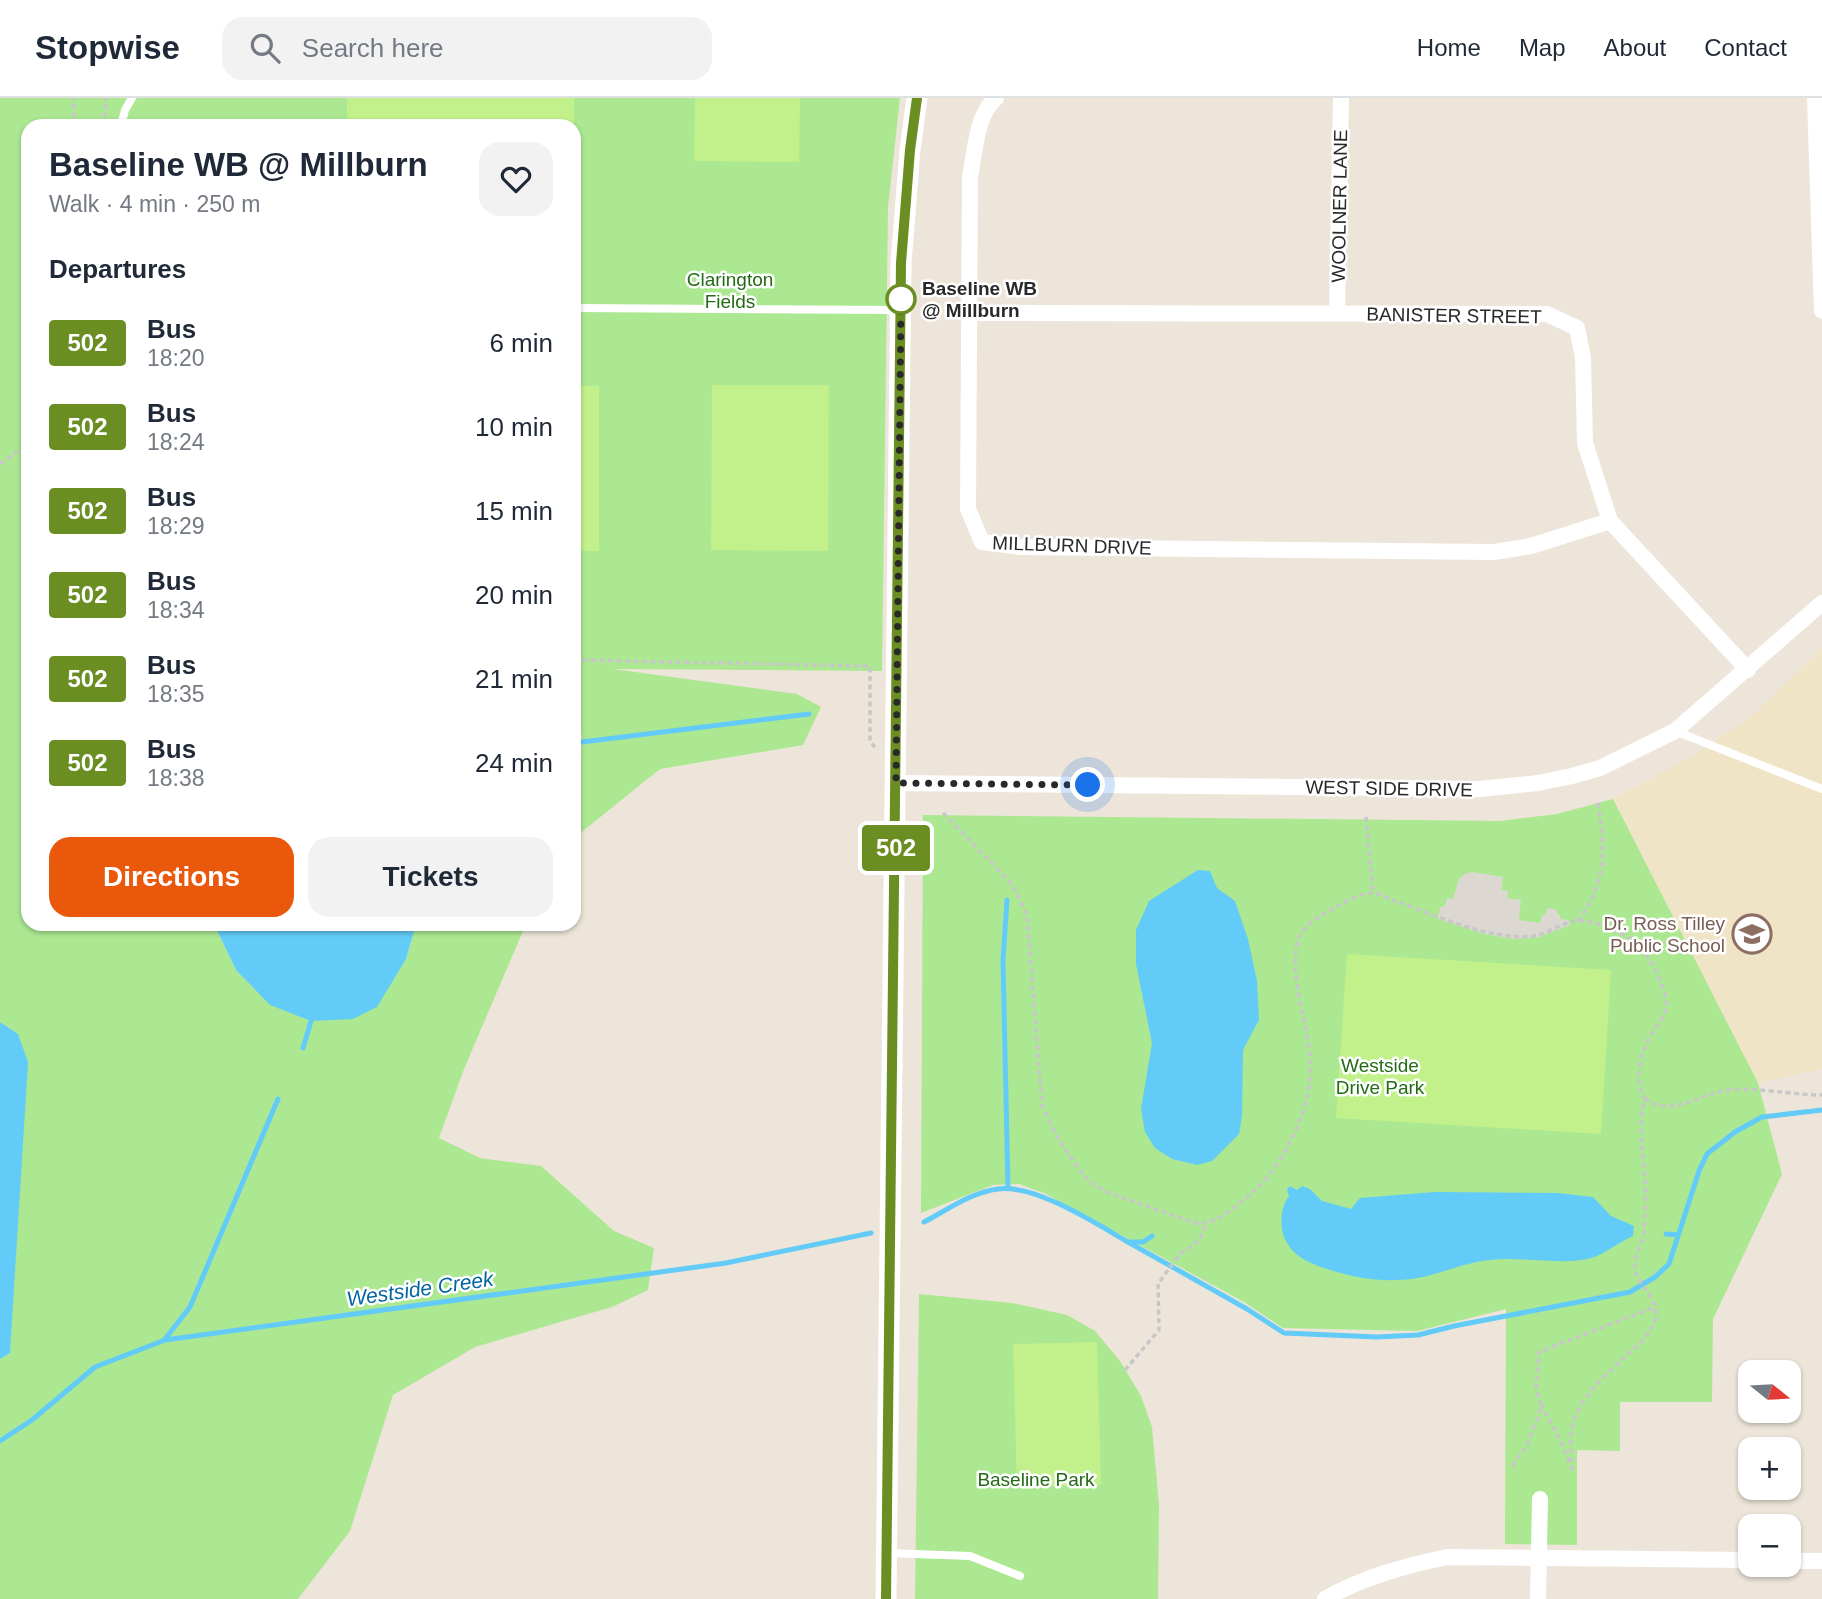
<!DOCTYPE html>
<meta charset="utf-8">
<style>
body{margin:0;font-family:Arial,sans-serif;background:#f2f2f3;color:#1f2937;height:100vh;display:flex;flex-direction:column;font-size:26px;white-space:nowrap}
*{box-sizing:border-box;margin:0}
p{font-size:23px;color:#747a83}
.icon{flex:none;width:38px;height:38px;fill:none;stroke:currentColor;stroke-width:2;stroke-linecap:round;stroke-linejoin:round}
.map{position:relative;flex:1;overflow:hidden}
.panel{position:absolute;left:21px;top:21px;width:560px;height:812px;display:flex;flex-direction:column;background:#fff;border-radius:21px;box-shadow:0 2px 5px #0004}
.panel>*{flex:none}
.badge{padding:0 14px;border-radius:5px;font-size:24px;line-height:46px}
.needle{width:46px;rotate:108deg}
.buttons{position:absolute;left:1738px;top:1262px;display:grid;gap:14px}
.buttons a{display:grid;place-items:center;width:63px;height:63px;border-radius:14px;background:#fff;box-shadow:0 2px 5px #0004;font-size:35px}
.you{position:absolute;width:35px;height:35px;margin:-18px;border:5px solid #fff;border-radius:50%;background:#1a73e8;box-shadow:0 0 0 10px #1a73e833}
.map>.badge{position:absolute;translate:-50% -50%;box-shadow:0 0 0 4px #fff}
h2{padding:0 28px;font-size:26px;line-height:63px}
.round{display:grid;place-items:center;flex:none;width:74px;height:74px;border-radius:21px;background:#f2f2f3}
.headline{display:flex;align-items:center;justify-content:space-between;height:119px;padding:0 28px}
h1{font-size:33px;font-weight:600;line-height:52px}
.button{display:flex;gap:14px;margin-top:auto;padding:14px 28px}
.button a{flex:1;height:80px;border-radius:21px;background:#ea580c;color:#fff;font-size:28px;font-weight:600;line-height:80px;text-align:center}
.button a+a{background:#f2f2f3;color:#1f2937}
ul{padding:0;list-style:none}
li{display:flex;align-items:center;gap:21px;height:84px;padding:0 28px}
li div{flex:1}
li b{display:block;font-size:26px}
li em{font-style:normal}
li .badge{min-width:77px;font-weight:700;text-align:center}
header{display:flex;align-items:center;gap:42px;box-sizing:border-box;height:98px;padding:0 35px;background:#fff;border-bottom:2px solid #e0e1e3}
header strong{font-size:33px}
nav{display:flex;gap:38px;margin-inline-start:auto;font-size:24px}
.search{width:490px;height:63px;background:#f2f2f3;display:flex;align-items:center;gap:18px;box-sizing:border-box;padding:0 24px;border-radius:21px;color:#747a83;font-size:26px}
.map>svg:first-child{display:block}
.education{fill:#f0e4c7}
.green{fill:#abe891}
.pitch{fill:#c2f18b}
.plaza{fill:#dcd8d1}
.water{fill:#63cbf8}
.lines{fill:none;stroke-linecap:round;stroke-linejoin:round}
.stream{stroke:#63cbf8;stroke-width:5}
.path{stroke:#c7c7c7;stroke-width:3.5;stroke-dasharray:5 3.5;stroke-linecap:butt}
.service{stroke:#fff;stroke-width:8}
.minor{stroke:#fff;stroke-width:16}
.tertiary{stroke:#fff;stroke-width:21}
.line-casing{stroke:#fff;stroke-width:16}
.line{stroke:#6b8e23;stroke-width:10}
.walk{stroke:#292929;stroke-width:7;stroke-dasharray:0 12.6}
.stop-dot{fill:#fff;stroke:#6b8e23;stroke-width:3.5}
.labels{text-anchor:middle;stroke-width:5;stroke-linejoin:round;paint-order:stroke}
.street-label{font-size:19px;fill:#292929;stroke:#fff}
.park-label{font-size:19px;fill:#236b14;stroke:#fff}
.stop-label{font-size:19px;font-weight:bold;fill:#292929;stroke:#fff;text-anchor:start}
.education-label{font-size:19px;fill:#785e54;stroke:#fff;text-anchor:end}
.water-label{font-size:21px;font-style:italic;fill:#0266a4;stroke:#fff}
</style>
<header>
<strong>Stopwise</strong>
<div class="search"><svg class="icon" aria-label="search" viewBox="0 0 24 24"><circle cx="10" cy="10" r="6"/><path d="M15 15l6 6"/></svg>Search here</div>
<nav><a>Home</a><a>Map</a><a>About</a><a>Contact</a></nav>
</header>
<div class="map">
<svg width="1822" height="1501" viewBox="0 0 1822 1501">
<rect width="100%" height="100%" fill="#ede5d9"/>
<!-- education -->
<path class="education" d="M1822 550V971L1758 985 1613 701 1696 656 1753 617Z"/>
<!-- green -->
<path class="green" d="M0 0H900L888 109 882 573 613 571 797 596 821 609 803 647 660 671 578 737 574 743V672L581 659 582 637 574 630V28H28V826H214L236 872 270 906 311 923 406 861 416 826H526L464 971 439 1040 480 1060 541 1068 614 1133 654 1150 648 1192 612 1209 475 1249 393 1297 350 1433 298 1501H0V1261L10 1255 18 936 0 924Z
M1613 701 1758 985 1782 1076 1713 1221 1712 1304H1620V1353L1577 1352V1447L1505 1446 1506 1211 1417 1233 1283 1230 1244 1204 1046 1096 1019 1086 993 1087 921 1115 923 717 1500 723 1557 716Z
M919 1196 1012 1205 1067 1217 1095 1233 1120 1263 1141 1298 1152 1329 1159 1407 1158 1501H915Z"/>
<!-- pitch -->
<path class="pitch" d="M347 0H574V28H347Z
M695 0H800L799 64 694 63Z
M712 287H829L828 453 711 452Z
M574 288H599V453H574Z
M1347 856 1611 872 1601 1036 1336 1020Z
M1097 1244 1101 1387 1017 1389 1013 1246Z"/>
<!-- plaza -->
<path class="plaza" d="M1472 774 1503 779 1501 792 1508 793 1507 800 1521 802 1519 822 1540 825 1542 817H1546L1547 810 1557 812V816L1560 817V821L1568 822 1570 827 1539 839 1514 841 1485 836 1438 821 1440 809 1445 808 1447 800 1453 801 1459 780 1467 775Z"/>
<!-- water -->
<path class="water" d="M1198 772 1210 773 1217 790 1235 803 1248 841 1257 883 1259 922 1243 952 1242 1018 1239 1036 1212 1063 1197 1067 1172 1061 1155 1050 1145 1034 1141 1011 1152 945 1136 866V832L1149 803Z
M214 826H416L406 861 377 909 353 921 311 923 270 907 236 872Z
M0 924 18 936 28 964 10 1255 0 1261Z
M1290 1088 1297 1092 1302 1088 1310 1091 1322 1103 1351 1111 1360 1100 1435 1094 1558 1095 1593 1099 1611 1118 1634 1128 1633 1138C1619 1144 1605 1156 1591 1160 1564 1168 1520 1158 1490 1162 1467 1164 1445 1174 1423 1179 1388 1186 1357 1181 1324 1170 1309 1165 1293 1158 1286 1143 1279 1131 1280 1109 1289 1098L1287 1091Z"/>
<g class="lines">
<!-- stream -->
<path class="stream" d="M582 644 809 616
M1007 802 1003 862 1008 1091
M303 950 311 923
M924 1124C947 1112 972 1094 998 1091 1035 1086 1095 1125 1128 1144H1143L1152 1138
M1666 1136 1678 1137
M1128 1144 1247 1211 1284 1235 1377 1239 1418 1237 1454 1228 1630 1194 1655 1179 1669 1166 1699 1073 1707 1056 1735 1034 1762 1019 1822 1012
M165 1241 190 1209 278 1001
M0 1343 32 1322 95 1269 165 1242 726 1165 871 1135"/>
<!-- path -->
<path class="path" d="M74 28V0
M104 28 106 0
M0 366 28 346
M574 562 870 568V643L877 652
M943 715 1012 786 1027 817 1042 1007 1057 1039 1083 1077 1093 1086 1107 1094 1195 1125C1215 1128 1230 1112 1245 1101 1279 1074 1305 1024 1310 982 1316 940 1282 872 1301 836 1307 825 1318 819 1329 813 1341 806 1359 795 1373 795 1380 795 1391 802 1398 804 1429 815 1472 834 1504 837 1515 839 1530 840 1541 836 1552 833 1564 824 1575 823 1595 821 1629 836 1642 851 1651 862 1669 895 1666 909 1665 918 1659 924 1654 932 1641 952 1632 980 1645 1001 1637 1026 1643 1054 1645 1080 1646 1097 1645 1116 1644 1133 1643 1145 1634 1158 1635 1169 1636 1189 1661 1200 1655 1222 1651 1236 1639 1246 1629 1255 1607 1276 1578 1299 1572 1331 1569 1344 1572 1360 1572 1373
M1366 719 1373 795
M1578 823C1609 780 1604 752 1598 703
M1645 1001C1674 1020 1699 995 1729 992 1759 989 1791 997 1822 997
M1125 1272 1159 1232 1158 1186 1179 1157 1199 1143 1206 1127
M1541 1306 1562 1346 1571 1368
M1512 1368 1526 1349 1538 1319 1541 1306 1536 1292 1539 1254 1655 1209"/>
<!-- service -->
<path class="service" d="M121 28 125 12 132 0
M574 210 898 212
M1675 633 1822 691
M887 1455 970 1458 1020 1478"/>
<!-- minor -->
<path class="minor" d="M996 0C976 17 975 54 970 79L968 411 982 444 1020 449 1494 454 1531 448 1610 423
M1815 0 1822 213
M970 215 1547 216 1577 230 1583 260 1585 345 1610 423 1748 572
M1337 216 1341 0
M896 685 1479 691 1538 685 1572 678 1600 670 1675 633 1822 505
M1788 1463H1822
M1325 1501C1363 1479 1405 1468 1447 1459L1750 1462
M1538 1501 1540 1401"/>
<!-- tertiary -->
<path class="tertiary" d="M886 1501 901 165 910 52 917 0"/>
</g>
<g class="lines">
<!-- line casing -->
<g class="line-casing">
<path id="line" d="M886 1501 901 165 910 52 917 0"/>
</g>
<!-- line -->
<use href="#line" class="line"/>
<!-- walk -->
<path class="walk" d="M901 201 896 685 1088 687"/>
</g>
<!-- icons -->
<defs>
<g id="school-ring" transform="scale(2.0125)"><circle r="9.5" fill="#fff" stroke="#8d6e63" stroke-width="1.5"/><path d="M0-5L7-2L0 1L-7-2ZM-4 1L0 2.5L4 1V4Q0 6-4 4Z" fill="#8d6e63"/></g>
</defs>
<g fill-rule="evenodd">
<use href="#school-ring" x="1752" y="836"/>
</g>
<!-- markers -->
<circle class="stop-dot" cx="901" cy="201" r="14"/>
<g class="labels">
<!-- street labels -->
<g class="street-label">
<text transform="translate(1339 108) rotate(-89)" y="7">WOOLNER LANE</text>
<text transform="translate(1454 217) rotate(1)" y="7">BANISTER STREET</text>
<text transform="translate(1072 447) rotate(2)" y="7">MILLBURN DRIVE</text>
<text transform="translate(1389 690) rotate(1)" y="7">WEST SIDE DRIVE</text>
</g>
<!-- park labels -->
<g class="park-label">
<text x="730" y="188">Clarington<tspan x="730" dy="22">Fields</tspan></text>
<text x="1380" y="974">Westside<tspan x="1380" dy="22">Drive Park</tspan></text>
<text x="1036" y="1388">Baseline Park</text>
</g>
<!-- stop labels -->
<g class="stop-label">
<text x="922" y="197">Baseline WB<tspan x="922" dy="22">@ Millburn</tspan></text>
</g>
<!-- education labels -->
<g class="education-label">
<text x="1725" y="832">Dr. Ross Tilley<tspan x="1725" dy="22">Public School</tspan></text>
</g>
<!-- water labels -->
<g class="water-label">
<text transform="translate(420 1191) rotate(-8)" y="7">Westside Creek</text>
</g>
</g>
</svg>
<div class="buttons">
<a><svg class="needle" viewBox="-14 -14 28 28"><path d="M0-13l5 13h-10z" fill="#e53935"/><path d="M0 13l5-13h-10z" fill="#747a83"/></svg></a>
<a>+</a>
<a>−</a>
</div>
<div class="you" style="left:1088px;top:687px"></div>
<b class="badge" style="left:896px;top:750px;background:#6b8e23;color:#fff">502</b>
<section class="panel">
<div class="headline"><div><h1>Baseline WB @ Millburn</h1><p>Walk · 4 min · 250 m</p></div><a class="round"><svg class="icon" aria-label="heart" viewBox="0 0 24 24"><path d="M12 20l-8-8c-3-5 5-10 8-4 3-6 11-1 8 4z"/></svg></a></div>
<h2>Departures</h2>
<ul>
<li><span class="badge" style="background:#6b8e23;color:#fff">502</span><div><b>Bus</b><p>18:20</p></div><em>6 min</em></li>
<li><span class="badge" style="background:#6b8e23;color:#fff">502</span><div><b>Bus</b><p>18:24</p></div><em>10 min</em></li>
<li><span class="badge" style="background:#6b8e23;color:#fff">502</span><div><b>Bus</b><p>18:29</p></div><em>15 min</em></li>
<li><span class="badge" style="background:#6b8e23;color:#fff">502</span><div><b>Bus</b><p>18:34</p></div><em>20 min</em></li>
<li><span class="badge" style="background:#6b8e23;color:#fff">502</span><div><b>Bus</b><p>18:35</p></div><em>21 min</em></li>
<li><span class="badge" style="background:#6b8e23;color:#fff">502</span><div><b>Bus</b><p>18:38</p></div><em>24 min</em></li>
</ul>
<div class="button"><a>Directions</a><a>Tickets</a></div>
</section>
</div>
